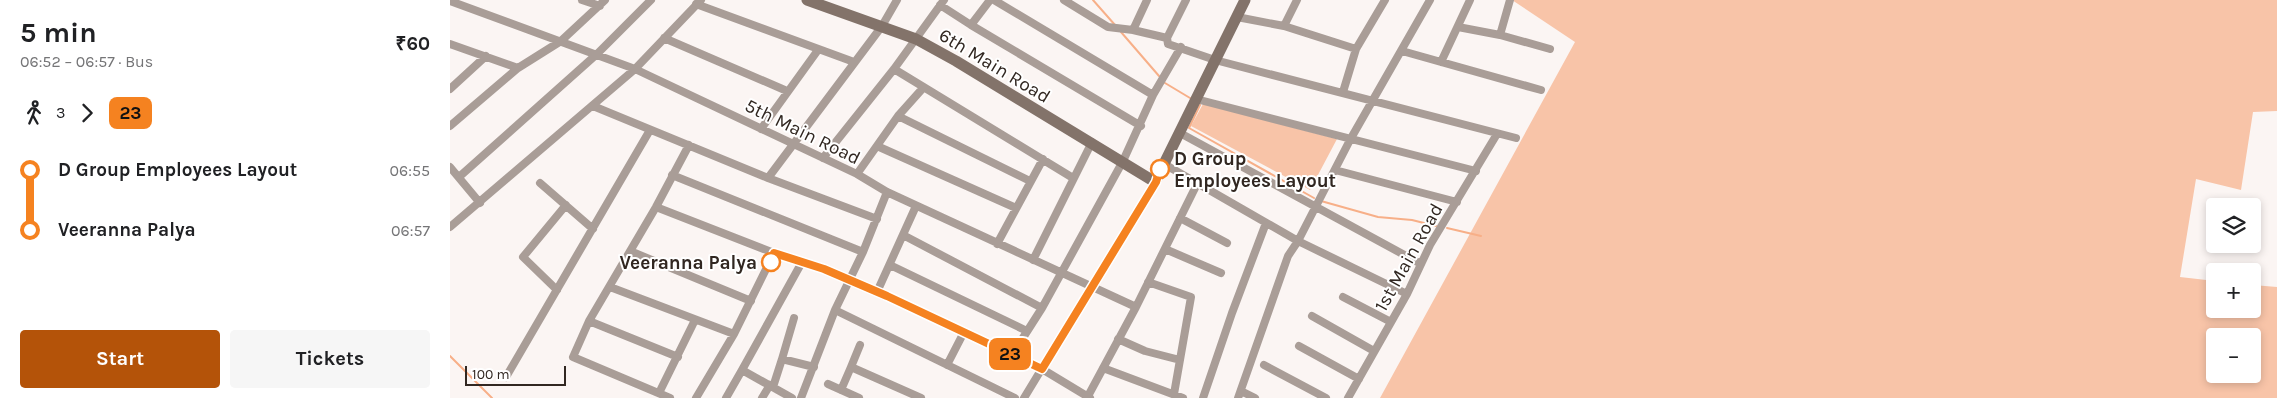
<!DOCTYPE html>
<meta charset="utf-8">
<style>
body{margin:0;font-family:Karla,sans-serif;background:#f6f6f6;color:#202124;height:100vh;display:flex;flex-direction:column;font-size:19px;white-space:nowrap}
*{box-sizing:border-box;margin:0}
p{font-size:16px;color:#757577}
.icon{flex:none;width:28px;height:28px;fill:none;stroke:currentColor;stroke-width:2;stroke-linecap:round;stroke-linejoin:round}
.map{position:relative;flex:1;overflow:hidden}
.panel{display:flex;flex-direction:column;background:#fff;width:450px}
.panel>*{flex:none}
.badge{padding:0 10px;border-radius:8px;font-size:18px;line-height:32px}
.tools{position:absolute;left:1756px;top:198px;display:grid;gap:10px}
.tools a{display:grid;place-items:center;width:55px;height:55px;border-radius:5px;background:#fff;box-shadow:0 2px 8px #0003;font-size:25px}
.scale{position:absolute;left:15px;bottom:12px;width:101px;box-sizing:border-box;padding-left:5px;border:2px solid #312721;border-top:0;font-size:14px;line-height:18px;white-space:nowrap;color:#312721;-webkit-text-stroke:4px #fff;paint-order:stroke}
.map>.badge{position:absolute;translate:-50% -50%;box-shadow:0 0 0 2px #fff}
.legs{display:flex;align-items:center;gap:8px;height:55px;padding:0 20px;font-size:16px}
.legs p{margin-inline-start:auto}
.overview{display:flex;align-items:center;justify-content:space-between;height:85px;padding:0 20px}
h1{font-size:28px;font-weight:700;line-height:38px}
.action{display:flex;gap:10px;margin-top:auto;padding:10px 20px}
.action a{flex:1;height:58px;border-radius:5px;background:#b45309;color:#fff;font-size:20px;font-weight:700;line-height:58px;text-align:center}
.action a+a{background:#f6f6f6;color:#202124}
ul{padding:0 20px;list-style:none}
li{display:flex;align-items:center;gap:18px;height:60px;font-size:19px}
li i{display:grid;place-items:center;width:8px;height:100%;margin:0 6px;background:currentColor}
li i::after{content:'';width:12px;height:12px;margin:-6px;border:4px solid;border-radius:50%;background:#fff}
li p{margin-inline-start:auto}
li:first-child i{background:linear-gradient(#0000 50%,currentColor 0)}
li:last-child i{background:linear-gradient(currentColor 50%,#0000 0)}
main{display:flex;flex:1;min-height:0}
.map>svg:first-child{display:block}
.green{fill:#f8c4a8;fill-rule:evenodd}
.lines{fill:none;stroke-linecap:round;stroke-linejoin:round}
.stream{stroke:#f7af88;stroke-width:2}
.street{stroke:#a99d97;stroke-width:8}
.secondary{stroke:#83736a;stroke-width:11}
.line-1-casing{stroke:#fff;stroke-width:11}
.line-1{stroke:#f58220;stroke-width:8}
.stop-1-dot{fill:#fff;stroke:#f58220;stroke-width:2.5}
.labels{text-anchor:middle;stroke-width:4;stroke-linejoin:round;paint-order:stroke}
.street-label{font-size:19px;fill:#312721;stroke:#fff}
.stop-label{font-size:19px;font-weight:bold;fill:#312721;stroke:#fff;text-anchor:start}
</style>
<main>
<section class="panel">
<div class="overview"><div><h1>5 min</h1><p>06:52 – 06:57 · Bus</p></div><b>₹60</b></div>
<div class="legs"><svg class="icon" aria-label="walk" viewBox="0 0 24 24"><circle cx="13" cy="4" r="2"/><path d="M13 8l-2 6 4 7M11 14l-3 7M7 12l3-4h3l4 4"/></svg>3<svg class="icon" aria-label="forward" viewBox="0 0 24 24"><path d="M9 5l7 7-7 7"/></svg><b class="badge" style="background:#f58220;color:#111">23</b></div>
<ul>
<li><i style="color:#f58220"></i><b>D Group Employees Layout</b><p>06:55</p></li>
<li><i style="color:#f58220"></i><b>Veeranna Palya</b><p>06:57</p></li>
</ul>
<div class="action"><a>Start</a><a>Tickets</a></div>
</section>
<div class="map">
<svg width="1827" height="398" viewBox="0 0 1827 398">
<rect width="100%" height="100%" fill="#fbf5f3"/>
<!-- green -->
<path class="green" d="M1062 0H1827V111L1803 112 1791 190 1746 179 1730 277 1765 281V309H1802L1803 285 1827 287V398H930L1125 42ZM1765 336H1802V374H1765Z
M753 104 887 139 860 190 741 126Z"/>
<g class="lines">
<!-- stream -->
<path class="stream" d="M643 0 665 25
M671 32 709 76
M715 83 740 98
M750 105 739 128 864 198
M871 201 928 217 962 220 986 226
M997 228 1031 236
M0 356 42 398"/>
<!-- street -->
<path class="street" d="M132 0 150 6
M544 0 703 95
M614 0 658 27 683 30 717 38
M736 0 717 38 718 44 765 60 1066 138
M1060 0 1050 35 1100 49
M0 1 185 69 407 174 437 192 686 307
M246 4 404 62
M490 5 521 25 540 0
M787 17 834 26 906 49
M521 25 691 126
M834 26 847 0
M1008 27 1050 35
M683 30 697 0
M214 38 337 91
M0 44 68 68
M952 51 1091 90
M991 62 1020 0
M444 69 623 178
M0 89 36 56
M893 92 906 49 935 0
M746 99 1026 171
M143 106 318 178 427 219
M448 116 580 181
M0 126 68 68 111 41 155 0
M311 129 368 50
M730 133 971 264
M427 146 566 208
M373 158 444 69 494 0
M714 164 848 241 957 294
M0 167 30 203
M885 170 1007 202
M407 174 448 116 473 88
M222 175 413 252
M9 177 147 54 201 0
M318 178 432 26 447 0
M90 183 143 229
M206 207 324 253
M730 218 777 243
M0 227 185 69 251 0
M453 235 592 308
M547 244 593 159
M715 249 771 273
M180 251 301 301
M583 260 642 142
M440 265 577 331
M698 282 741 297 724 394
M160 287 284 334
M107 290 73 257 116 205
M427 292 466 206
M893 297 941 322
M385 310 565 398
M862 316 924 351
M139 321 228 357
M668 339 695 351 730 360
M849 346 909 379
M562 355 592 308 673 161 703 95 731 47
M332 359 344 318
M497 365 514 332
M814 365 876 398
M401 367 410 345
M653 368 733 398
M292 370 352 262
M56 377 200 130
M378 384 409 398
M323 387 332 359 364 367
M391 390 401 367 471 398
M791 391 805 398
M209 393 245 320
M220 398 123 357 139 321 206 207 239 145
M246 398 284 334 324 253 374 269 437 296 592 369 640 398
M276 398 292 370 342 398
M312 398 320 385
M351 398 385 310 413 252 437 192
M574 398 705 182
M637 398 686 307 747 184
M753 398 782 313 816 223
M788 398 838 256 848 241 900 140 980 0
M898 398 957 294 980 245 1047 134"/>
<!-- secondary -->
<path class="secondary" d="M357 0 466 39 506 61 705 182 795 0"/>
</g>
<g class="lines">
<!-- line-1 casing -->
<g class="line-1-casing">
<path id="line-1" d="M321 262 324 253 374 269 437 296 592 369 706 182 710 169"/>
</g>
<!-- line-1 -->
<use href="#line-1" class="line-1"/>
</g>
<!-- markers -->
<g class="stop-1-dot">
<circle cx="710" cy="169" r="9"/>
<circle cx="321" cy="262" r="9"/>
</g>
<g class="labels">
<!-- street labels -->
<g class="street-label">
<text transform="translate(545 65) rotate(31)" y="7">6th Main Road</text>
<text transform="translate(353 131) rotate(26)" y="7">5th Main Road</text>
<text transform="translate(958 257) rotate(-61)" y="7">1st Main Road</text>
</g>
<!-- stop labels -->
<g class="stop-label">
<text x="724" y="165">D Group<tspan x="724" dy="22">Employees Layout</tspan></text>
<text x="307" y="269" text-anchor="end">Veeranna Palya</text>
</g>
</g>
</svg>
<div class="tools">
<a><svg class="icon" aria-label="layers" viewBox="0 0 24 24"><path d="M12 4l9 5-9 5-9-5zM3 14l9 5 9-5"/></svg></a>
<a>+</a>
<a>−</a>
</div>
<div class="scale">100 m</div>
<b class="badge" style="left:560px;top:354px;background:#f58220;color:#111">23</b>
</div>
</main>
